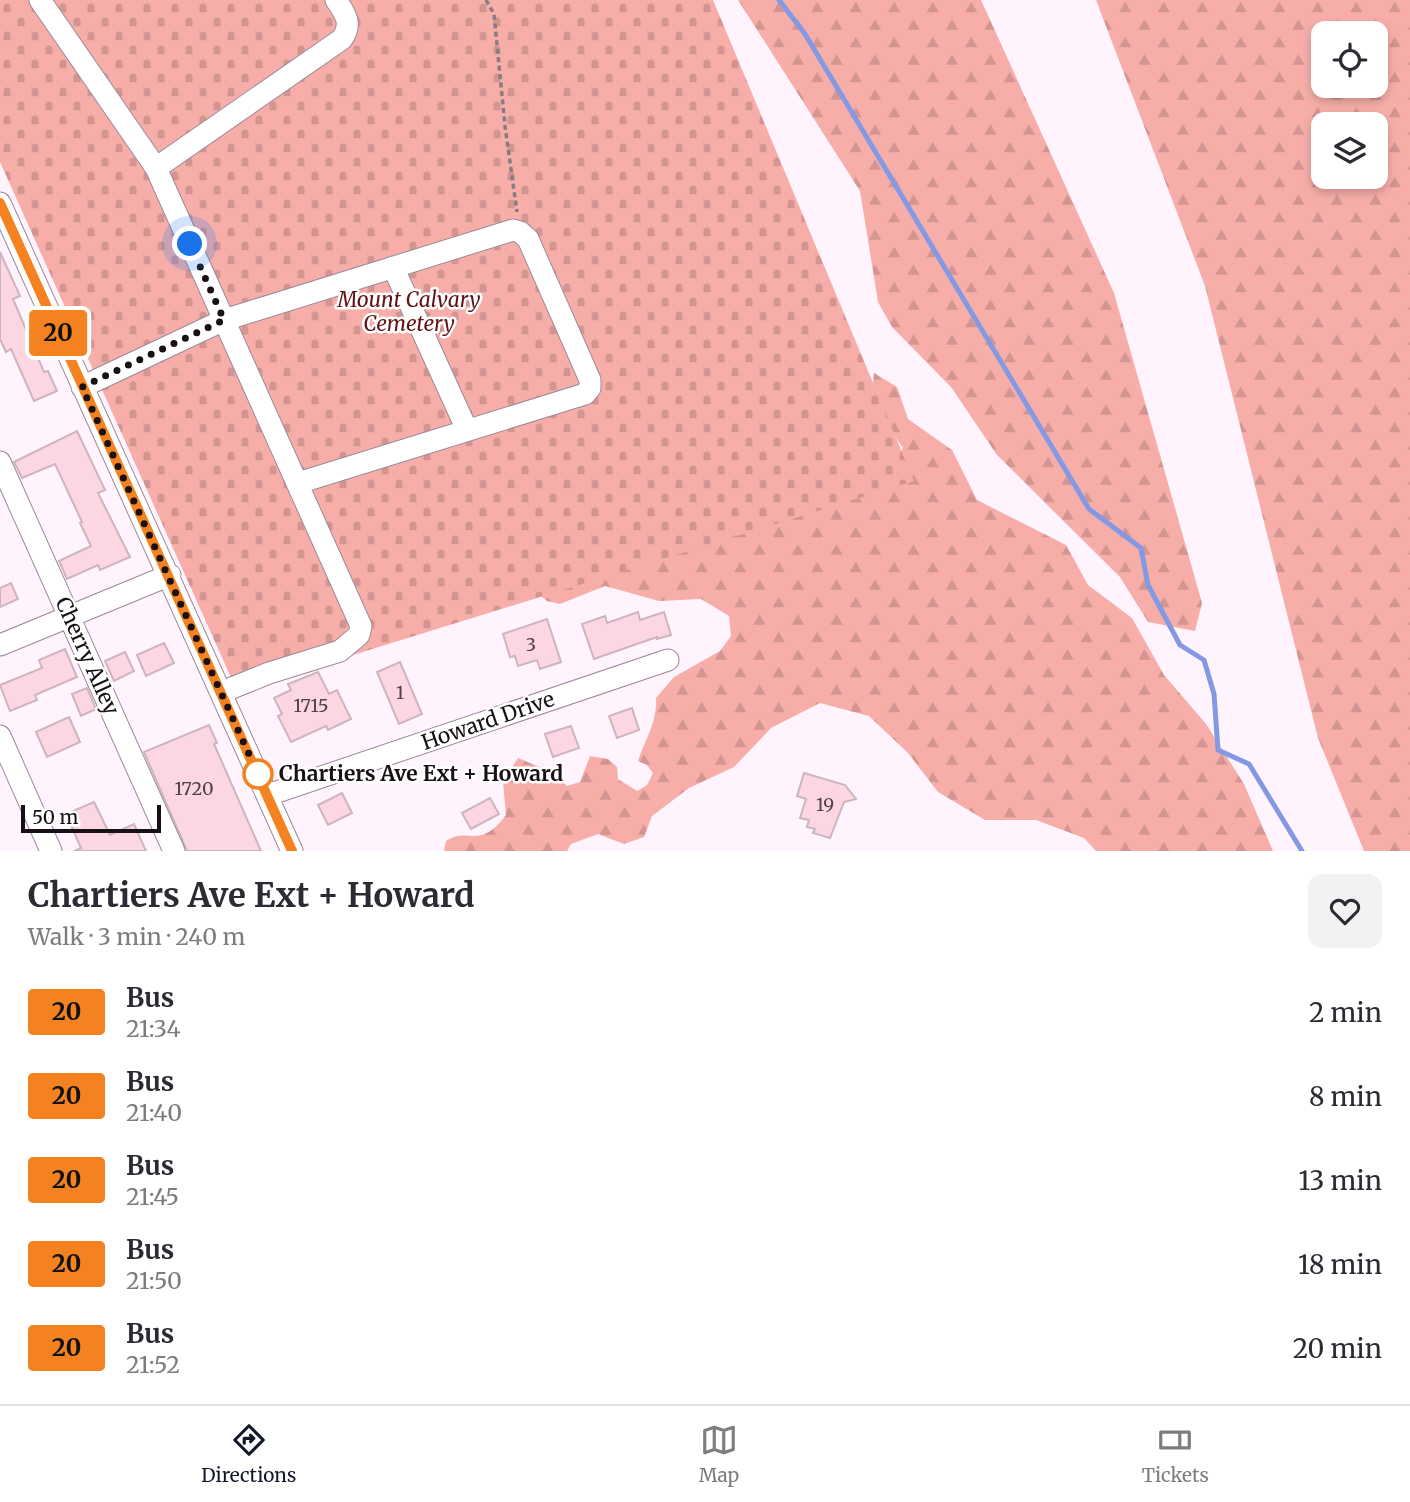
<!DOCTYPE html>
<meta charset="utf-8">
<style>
body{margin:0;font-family:Merriweather,serif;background:#f2f2f3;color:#2b2b33;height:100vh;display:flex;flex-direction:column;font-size:26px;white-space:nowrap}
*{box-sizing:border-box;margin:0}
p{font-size:23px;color:#7c7c81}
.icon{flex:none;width:38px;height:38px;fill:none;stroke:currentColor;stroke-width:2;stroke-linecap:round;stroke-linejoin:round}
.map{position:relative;height:851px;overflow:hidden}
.side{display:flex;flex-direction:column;background:#fff;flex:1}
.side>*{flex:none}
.badge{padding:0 14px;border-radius:5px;font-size:24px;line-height:46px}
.tools{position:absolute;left:1311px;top:21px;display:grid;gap:14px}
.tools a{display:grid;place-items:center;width:77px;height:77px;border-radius:14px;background:#fff;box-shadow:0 4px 10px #0003;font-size:35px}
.scale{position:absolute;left:21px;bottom:18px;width:140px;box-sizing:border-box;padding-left:7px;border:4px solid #171116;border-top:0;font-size:19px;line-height:24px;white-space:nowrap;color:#171116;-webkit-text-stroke:5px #fff;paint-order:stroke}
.you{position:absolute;width:35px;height:35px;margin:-18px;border:5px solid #fff;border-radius:50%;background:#1a73e8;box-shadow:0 0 0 10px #1a73e833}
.map>.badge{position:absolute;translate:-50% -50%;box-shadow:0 0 0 4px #fff}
.round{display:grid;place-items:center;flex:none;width:74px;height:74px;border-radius:14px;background:#f2f2f3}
.overview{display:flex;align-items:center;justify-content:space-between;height:119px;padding:0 28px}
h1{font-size:33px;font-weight:700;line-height:52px}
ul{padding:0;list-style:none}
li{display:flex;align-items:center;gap:21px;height:84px;padding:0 28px}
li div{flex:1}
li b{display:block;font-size:26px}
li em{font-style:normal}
li .badge{min-width:77px;font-weight:700;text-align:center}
.menu{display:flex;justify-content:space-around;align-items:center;height:98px;border-top:2px solid #e1e1e2;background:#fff;font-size:19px;color:#7c7c81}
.menu a{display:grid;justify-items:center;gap:4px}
.menu .on{color:#111827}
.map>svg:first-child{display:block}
.forest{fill:url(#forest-firs);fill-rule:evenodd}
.cemetery{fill:url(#cemetery-stones)}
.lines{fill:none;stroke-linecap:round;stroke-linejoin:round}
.stream{stroke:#8499e3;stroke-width:5}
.building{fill:#fcd6e3;stroke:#ceb4bd;stroke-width:2}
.minor-casing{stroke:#9a8999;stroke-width:23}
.path{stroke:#857c84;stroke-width:3.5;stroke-dasharray:5 3.5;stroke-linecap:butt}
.minor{stroke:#fff;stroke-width:21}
.line-casing{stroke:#fff;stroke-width:16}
.line{stroke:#f58220;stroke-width:10}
.walk{stroke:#171116;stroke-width:7;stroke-dasharray:0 12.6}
.stop-dot{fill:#fff;stroke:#f58220;stroke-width:3.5}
.labels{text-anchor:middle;stroke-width:5;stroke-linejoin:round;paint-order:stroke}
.number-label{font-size:18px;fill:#504249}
.park-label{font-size:21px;font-style:italic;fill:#621114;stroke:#fff}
.street-label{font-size:21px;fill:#171116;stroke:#fff}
.stop-label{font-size:21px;font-weight:bold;fill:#171116;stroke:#fff;text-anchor:start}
</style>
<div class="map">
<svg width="1410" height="851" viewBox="0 0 1410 851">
<defs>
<pattern id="forest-firs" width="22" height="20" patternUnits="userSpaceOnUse" patternTransform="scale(1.75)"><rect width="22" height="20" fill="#f7aea9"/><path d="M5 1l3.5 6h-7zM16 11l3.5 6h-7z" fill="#d39591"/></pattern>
<pattern id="cemetery-stones" width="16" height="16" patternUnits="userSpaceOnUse" patternTransform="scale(1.75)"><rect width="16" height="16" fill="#f7aea9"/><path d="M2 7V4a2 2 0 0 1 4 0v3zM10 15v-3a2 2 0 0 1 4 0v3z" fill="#d39591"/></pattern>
</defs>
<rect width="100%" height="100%" fill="#fff3fe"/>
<!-- forest -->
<path class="forest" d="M738 0H981L1114 293 1202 603 1195 631 1148 622 1120 577 997 455 951 387 892 327 878 302 860 191Z
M1096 0H1410V851H1364L1318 738 1205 286ZM1376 33V86H1323V33ZM1376 124V177H1323V124Z
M874 373 897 387 908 419 952 450 977 500 1066 545 1088 585 1132 618 1164 675 1206 724 1244 784 1273 851H1096L1084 838 1036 820H985L938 792 908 753 869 716 820 703 771 728 734 767 689 788 652 816 644 837 624 844 598 834 571 844 567 851H444L446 841C469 826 479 851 506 815L503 782 518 758 551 772 567 786 580 782 590 756 608 759 617 767 618 779 637 791 647 785 653 773 647 765 638 761C646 737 657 723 656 698L674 677 720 651 731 636 729 616 701 599 659 601 605 586 560 604 547 601 538 594 892 468 903 448 871 402Z"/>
<!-- cemetery -->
<path class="cemetery" d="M0 0H713L914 481 237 691 0 162Z"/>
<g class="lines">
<!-- stream -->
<path class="stream" d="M779 0 805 34 1089 509 1141 548 1148 585 1180 645 1204 660 1214 694 1218 750 1249 764 1302 851"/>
</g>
<!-- building -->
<path class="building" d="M0 252 20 296 13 299 44 372 48 371 57 391 34 401 11 349 6 352 0 339Z
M77 431 105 490 98 493 130 557 100 570 98 565 67 579 59 561 91 546 80 523 82 522 55 464 22 478 14 462Z
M11 583 18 599 0 607V588Z
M638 612 640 620 664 612 671 635 657 639V637L594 659 582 624 605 616 607 623Z
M547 619 561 662 540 669 537 660 518 666 515 656 510 657 503 634Z
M164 643 174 663 146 676 137 655Z
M65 649 77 677 35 695 37 700 10 711 0 685 42 668 39 660Z
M125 652 134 671 114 681 105 661Z
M400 662 422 714 399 724 377 672Z
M318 672 329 694 337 690 351 719 328 730 326 726 291 742 278 716 282 714 274 698 291 690 288 684Z
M87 688 96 709 81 716 72 694Z
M632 708 639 730 617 738 609 716Z
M69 717 80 742 47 757 36 732Z
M209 725 217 743 214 744 261 851H187L144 752Z
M571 726 579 748 553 757 545 734Z
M804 773 845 785 856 799 844 802 830 838 813 833 815 829 807 827 809 820 800 818 806 799 797 796Z
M342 793 352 813 328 825 318 805Z
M490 798 499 814 471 829 462 813Z
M94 802 110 835 134 824 146 851H74L81 848 66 814Z"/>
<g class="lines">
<!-- minor casing -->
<g class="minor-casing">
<path id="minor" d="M40 0 156 168 361 626 359 635 340 651 269 673 222 692
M156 168 342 39C353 24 345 13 336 0
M0 203 292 851
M393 267 467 430
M82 387 224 320 513 230 520 232 528 239 590 380V388L585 394 298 483
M0 462 174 851
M0 645 170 575
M0 736 51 851
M268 795 668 660"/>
</g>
<!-- path -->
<path class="path" d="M486 0 494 14 505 126 517 212"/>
<!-- minor -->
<use href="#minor" class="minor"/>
</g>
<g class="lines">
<!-- line casing -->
<g class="line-casing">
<path id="line" d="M0 203 292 851"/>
</g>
<!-- line -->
<use href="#line" class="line"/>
<!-- walk -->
<path class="walk" d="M190 244 224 320 82 387 258 774"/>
</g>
<!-- markers -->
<circle class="stop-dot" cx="258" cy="774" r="14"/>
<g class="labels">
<!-- number labels -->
<g class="number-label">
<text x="531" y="651">3</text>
<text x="400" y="699">1</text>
<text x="311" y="712">1715</text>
<text x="194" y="795">1720</text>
<text x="825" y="811">19</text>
</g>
<!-- park labels -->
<g class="park-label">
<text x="409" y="307">Mount Calvary<tspan x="409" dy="24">Cemetery</tspan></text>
</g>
<!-- street labels -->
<g class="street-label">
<text transform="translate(87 656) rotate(66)" y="7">Cherry Alley</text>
<text transform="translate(488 721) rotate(-19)" y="7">Howard Drive</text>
</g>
<!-- stop labels -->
<g class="stop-label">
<text x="279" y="781">Chartiers Ave Ext + Howard</text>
</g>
</g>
</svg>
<div class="tools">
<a><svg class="icon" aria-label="locate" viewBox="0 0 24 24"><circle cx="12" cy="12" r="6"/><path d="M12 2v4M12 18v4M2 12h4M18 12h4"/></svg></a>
<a><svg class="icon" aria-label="layers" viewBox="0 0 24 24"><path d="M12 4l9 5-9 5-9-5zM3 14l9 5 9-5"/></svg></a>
</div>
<div class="scale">50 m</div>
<div class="you" style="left:190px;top:244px"></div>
<b class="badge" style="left:58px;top:333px;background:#f58220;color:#111">20</b>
</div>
<section class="side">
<div class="overview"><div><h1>Chartiers Ave Ext + Howard</h1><p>Walk · 3 min · 240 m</p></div><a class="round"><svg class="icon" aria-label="heart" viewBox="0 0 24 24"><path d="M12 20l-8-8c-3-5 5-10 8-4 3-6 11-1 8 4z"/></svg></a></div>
<ul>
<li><span class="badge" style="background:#f58220;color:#111">20</span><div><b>Bus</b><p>21:34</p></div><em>2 min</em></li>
<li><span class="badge" style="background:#f58220;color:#111">20</span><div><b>Bus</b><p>21:40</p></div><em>8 min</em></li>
<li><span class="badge" style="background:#f58220;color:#111">20</span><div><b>Bus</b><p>21:45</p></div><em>13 min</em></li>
<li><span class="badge" style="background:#f58220;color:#111">20</span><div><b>Bus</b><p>21:50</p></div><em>18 min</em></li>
<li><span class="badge" style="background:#f58220;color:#111">20</span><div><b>Bus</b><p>21:52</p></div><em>20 min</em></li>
</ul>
</section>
<nav class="menu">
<a class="on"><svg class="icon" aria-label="directions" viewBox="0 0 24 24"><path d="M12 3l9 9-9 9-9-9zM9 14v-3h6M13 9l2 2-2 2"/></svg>Directions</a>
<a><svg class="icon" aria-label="map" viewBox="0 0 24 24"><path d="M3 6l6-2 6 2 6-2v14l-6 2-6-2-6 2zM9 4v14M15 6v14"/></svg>Map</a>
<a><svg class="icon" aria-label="tickets" viewBox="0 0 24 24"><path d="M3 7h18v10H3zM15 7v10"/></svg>Tickets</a>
</nav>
